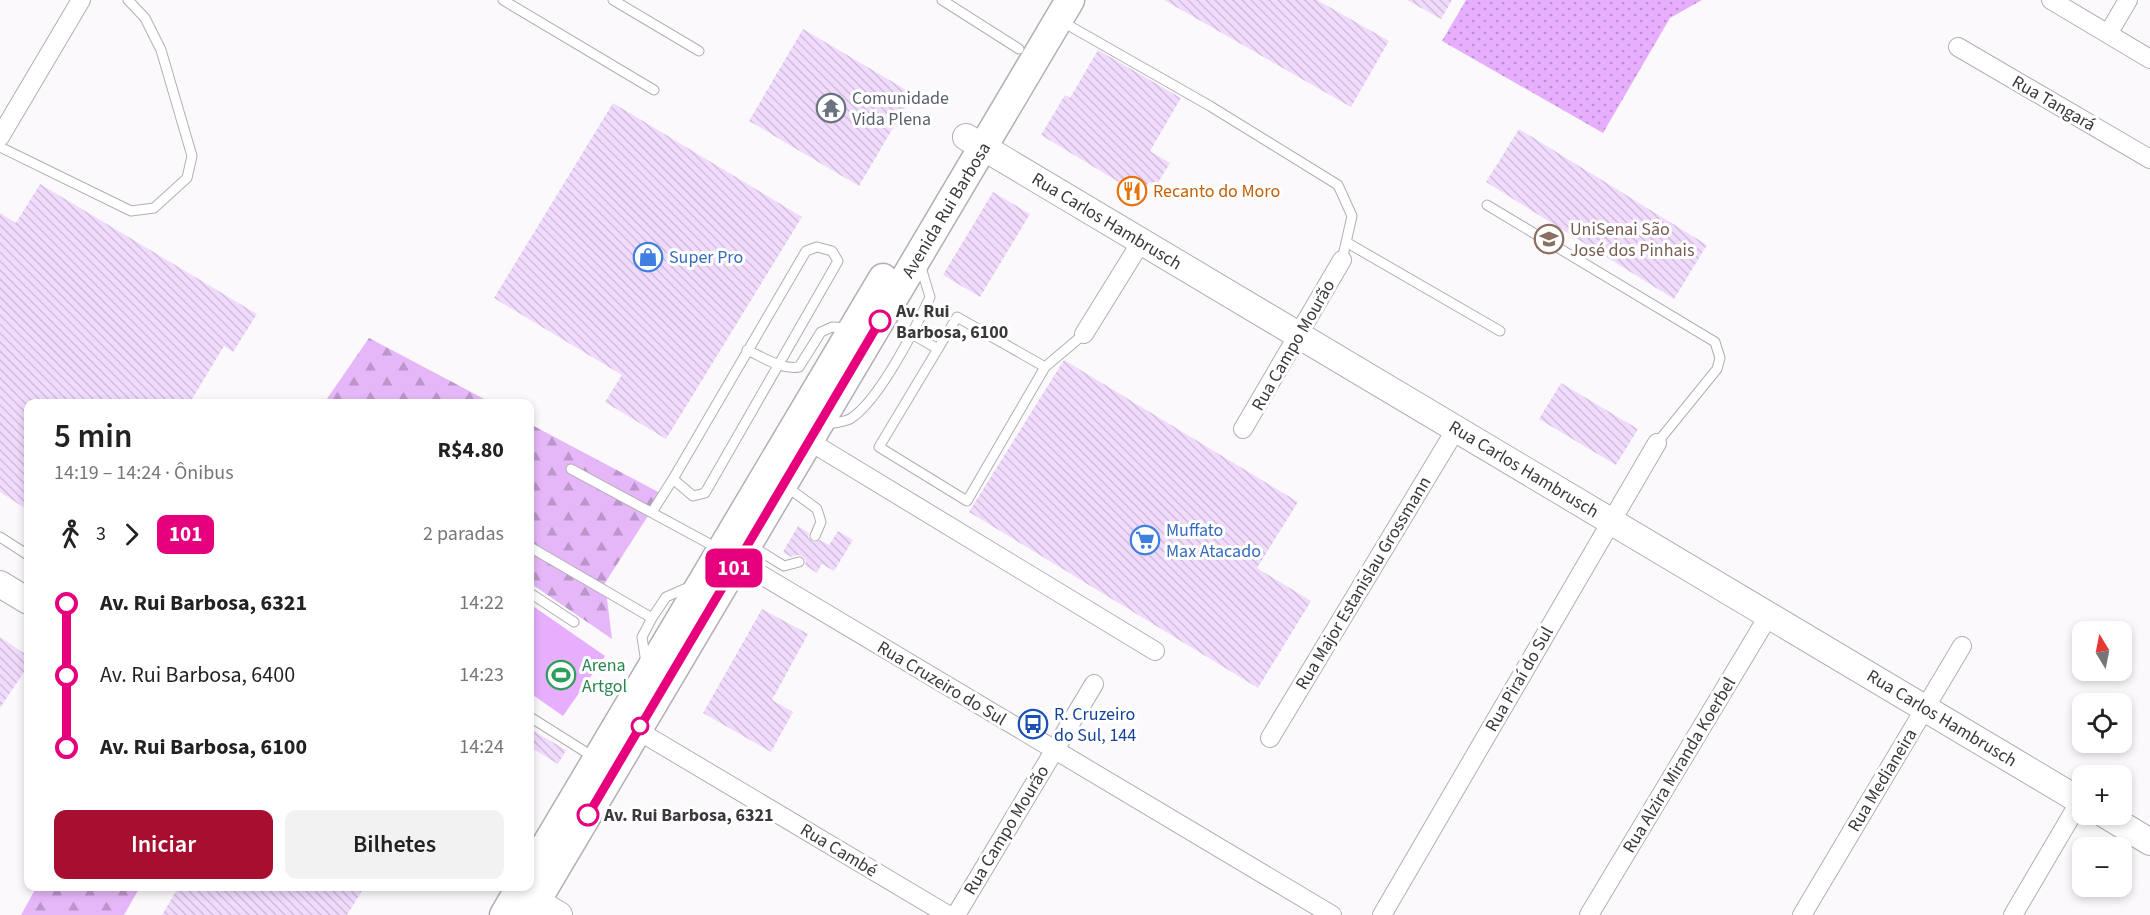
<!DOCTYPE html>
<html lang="pt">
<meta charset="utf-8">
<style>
body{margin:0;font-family:"Source Sans 3",sans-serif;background:#f2f2f2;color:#222;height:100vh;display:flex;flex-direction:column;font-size:22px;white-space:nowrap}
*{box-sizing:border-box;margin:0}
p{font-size:20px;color:#767676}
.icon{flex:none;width:33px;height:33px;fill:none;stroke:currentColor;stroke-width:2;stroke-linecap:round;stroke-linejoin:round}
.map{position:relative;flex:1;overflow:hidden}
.details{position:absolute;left:24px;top:399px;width:510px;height:492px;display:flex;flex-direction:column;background:#fff;border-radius:12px;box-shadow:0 3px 9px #0003}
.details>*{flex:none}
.badge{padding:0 12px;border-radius:9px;font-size:21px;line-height:39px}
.needle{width:39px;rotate:350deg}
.controls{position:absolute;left:2072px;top:621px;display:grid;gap:12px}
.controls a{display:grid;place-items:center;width:60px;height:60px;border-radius:12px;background:#fff;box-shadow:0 3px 9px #0003;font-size:30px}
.map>.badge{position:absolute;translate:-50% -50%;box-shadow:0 0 0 3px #fff}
.legs{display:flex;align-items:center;gap:9px;height:66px;padding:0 30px;font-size:20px}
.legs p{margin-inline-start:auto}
.headline{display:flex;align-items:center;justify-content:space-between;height:102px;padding:0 30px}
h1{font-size:33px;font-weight:600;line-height:45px}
.action{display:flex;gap:12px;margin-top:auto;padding:12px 30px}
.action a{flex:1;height:69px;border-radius:12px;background:#a70e2f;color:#fff;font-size:24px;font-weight:600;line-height:69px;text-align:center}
.action a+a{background:#f2f2f2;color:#222}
ul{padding:0 30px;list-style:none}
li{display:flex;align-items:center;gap:21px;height:72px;font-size:22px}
li i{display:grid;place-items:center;width:9px;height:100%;margin:0 8px;background:currentColor}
li i::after{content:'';width:15px;height:15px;margin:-8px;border:4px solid;border-radius:50%;background:#fff}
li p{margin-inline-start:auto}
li:first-child i{background:linear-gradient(#0000 50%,currentColor 0)}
li:last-child i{background:linear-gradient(currentColor 50%,#0000 0)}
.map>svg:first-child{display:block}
.grass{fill:url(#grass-dots)}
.forest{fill:url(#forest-firs)}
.garden{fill:#e7aefe}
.building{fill:url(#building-back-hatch)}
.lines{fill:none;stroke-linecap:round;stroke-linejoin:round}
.lane-casing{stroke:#b1afb3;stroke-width:11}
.street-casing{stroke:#b1afb3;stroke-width:20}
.secondary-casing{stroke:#b1afb3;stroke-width:28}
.primary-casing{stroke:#b1afb3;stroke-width:31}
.lane{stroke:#fff;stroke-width:9}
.street{stroke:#fff;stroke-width:18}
.secondary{stroke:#fff;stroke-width:26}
.primary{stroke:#fff;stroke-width:28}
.line-1-casing{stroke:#fff;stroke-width:14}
.line-1{stroke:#e6007e;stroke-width:9}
.stop-1-dot{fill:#fff;stroke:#e6007e;stroke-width:3}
.labels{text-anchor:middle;stroke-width:6;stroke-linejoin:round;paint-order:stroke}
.worship-label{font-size:18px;fill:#5b616d;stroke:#fff;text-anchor:start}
.street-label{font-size:18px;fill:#3a393b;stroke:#fff}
.food-label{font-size:18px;fill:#c56008;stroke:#fff;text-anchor:start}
.education-label{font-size:18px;fill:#785e54;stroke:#fff;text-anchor:start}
.shop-label{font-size:18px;fill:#366cbe;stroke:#fff;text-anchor:start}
.stop-label{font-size:18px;font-weight:bold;fill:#3a393b;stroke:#fff;text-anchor:start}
.leisure-label{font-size:18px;fill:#27864d;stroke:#fff;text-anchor:start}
.transit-label{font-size:18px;fill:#164399;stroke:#fff;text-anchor:start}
</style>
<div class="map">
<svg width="2150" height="915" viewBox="0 0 2150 915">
<defs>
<pattern id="grass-dots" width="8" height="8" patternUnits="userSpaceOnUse" patternTransform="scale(1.5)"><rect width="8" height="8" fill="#e7aefe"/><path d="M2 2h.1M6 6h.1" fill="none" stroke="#bc8fcf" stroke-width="1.8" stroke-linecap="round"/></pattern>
<pattern id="forest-firs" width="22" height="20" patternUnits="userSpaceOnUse" patternTransform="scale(1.5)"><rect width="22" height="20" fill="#e5b7f8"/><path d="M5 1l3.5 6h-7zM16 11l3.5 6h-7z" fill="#bb96ca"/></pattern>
<pattern id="building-back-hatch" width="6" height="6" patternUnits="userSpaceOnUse" patternTransform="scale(1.5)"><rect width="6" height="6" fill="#f1dbfd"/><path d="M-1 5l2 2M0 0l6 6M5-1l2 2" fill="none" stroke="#cfbdda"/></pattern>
</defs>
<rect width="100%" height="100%" fill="#fcf9fd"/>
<!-- grass -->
<path class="grass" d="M1466 0H1702L1670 18 1603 133 1442 41Z"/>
<!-- forest -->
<path class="forest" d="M369 338 492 403H324Z
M530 424 662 494 605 583 612 639 530 583Z
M37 886H140V887L124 915H21Z"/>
<!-- garden -->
<path class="garden" d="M530 604 605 656 563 716 530 693Z"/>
<!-- building -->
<path class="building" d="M1164 0H1317L1389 41 1351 107Z
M1407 0H1452L1441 19Z
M803 29 913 94 859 186 749 121Z
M1098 50 1181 98 1150 151 1170 163 1156 186 1149 182 1139 199 1120 188 1122 184 1041 135 1065 95 1070 98Z
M613 103 802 217 666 439 605 402 622 375 494 298Z
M1519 129 1707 245 1674 299 1486 182Z
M40 184 257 314 233 352 224 346 189 404H28V510L0 492V213L16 223Z
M993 192 1030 214 980 297 943 275Z
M1064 360 1298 502 1257 568 1311 601 1258 688 969 512Z
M1561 383 1638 429 1616 465 1539 419Z
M798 526 809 533 808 537 813 542 820 540 829 545 838 531 853 540 834 571 822 564 817 573 805 565 806 561 803 557 798 555 791 557 783 552Z
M762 609 808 634 772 700 793 712 771 752 703 713Z
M0 637 28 656V666L0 708Z
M530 729 566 750 558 764 530 747Z
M179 886H365L347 915H162Z"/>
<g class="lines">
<!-- lane casing -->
<g class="lane-casing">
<path id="lane" d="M503 0 654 90
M613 0 699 51
M942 0 1019 49
M1061 21 1210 106 1338 185 1352 216 1342 260
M0 147 131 211 154 208 187 178 192 156 161 50 145 18 128 0
M1487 205 1715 342 1720 358 1717 369 1657 443
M1346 242 1500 331
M817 247 832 251 838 261 705 493 693 496 673 479 806 251Z
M912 334 938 349
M747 350C763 357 781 370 799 367L821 332 832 327 849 328
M1045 367 957 317 879 447 967 501 1045 367 1084 334
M827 424C833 423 844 422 850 419 879 401 915 329 930 297L920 264
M571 469 719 549
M787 487 817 509 821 522 815 536
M652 512 673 479
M0 537 28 555
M750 545 784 566 799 562
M530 547 652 618
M530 593 574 622
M646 663 642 637 652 618 666 597 691 586
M530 717 595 758"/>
</g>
<!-- street casing -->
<g class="street-casing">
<path id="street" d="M2051 0 2150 59
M2108 34 2128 0
M1958 47 2150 159
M0 137 81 0
M1084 334 1141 242
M1243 429 1342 260
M809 441 1155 651
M738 561 1332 915
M637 730 948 915
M1270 738 1456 429
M956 915 1094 684
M1382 915 1657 443
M1589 915 1769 615
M1802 915 1962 646
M2013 915 2080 801"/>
</g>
<!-- secondary casing -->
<g class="secondary-casing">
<path id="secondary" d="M966 137 2082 802
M0 584 28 601
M2104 814 2150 842
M519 891 559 915"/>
</g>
<!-- primary casing -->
<g class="primary-casing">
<path id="primary" d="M530 872 883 278
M504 915 521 886
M528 915 1070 0"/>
</g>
<!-- lane -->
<use href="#lane" class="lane"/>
<!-- street -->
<use href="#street" class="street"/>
<!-- secondary -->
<use href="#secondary" class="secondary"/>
<!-- primary -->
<use href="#primary" class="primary"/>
</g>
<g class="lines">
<!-- line-1 casing -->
<g class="line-1-casing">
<path id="line-1" d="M588 815 880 321"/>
</g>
<!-- line-1 -->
<use href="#line-1" class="line-1"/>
</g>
<!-- icons -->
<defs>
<g id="temple-ring" transform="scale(1.5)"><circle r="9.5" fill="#fff" stroke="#6b7280" stroke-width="1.5"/><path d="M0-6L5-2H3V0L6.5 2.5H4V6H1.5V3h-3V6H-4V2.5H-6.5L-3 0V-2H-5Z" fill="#6b7280"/></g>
<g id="restaurant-ring" transform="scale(1.5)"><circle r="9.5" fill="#fff" stroke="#e8710a" stroke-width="1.5"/><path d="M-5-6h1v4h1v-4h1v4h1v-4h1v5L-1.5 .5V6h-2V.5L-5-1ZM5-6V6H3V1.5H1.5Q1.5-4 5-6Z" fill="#e8710a"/></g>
<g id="university-ring" transform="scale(1.5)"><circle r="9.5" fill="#fff" stroke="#8d6e63" stroke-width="1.5"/><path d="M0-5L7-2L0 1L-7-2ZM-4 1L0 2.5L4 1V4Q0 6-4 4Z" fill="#8d6e63"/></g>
<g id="shop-ring" transform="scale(1.5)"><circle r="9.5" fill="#fff" stroke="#3f7fe0" stroke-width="1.5"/><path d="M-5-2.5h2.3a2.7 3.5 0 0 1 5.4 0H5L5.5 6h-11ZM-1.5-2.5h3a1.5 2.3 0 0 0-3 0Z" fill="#3f7fe0"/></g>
<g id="supermarket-ring" transform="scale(1.5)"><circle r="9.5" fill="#fff" stroke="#3f7fe0" stroke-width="1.5"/><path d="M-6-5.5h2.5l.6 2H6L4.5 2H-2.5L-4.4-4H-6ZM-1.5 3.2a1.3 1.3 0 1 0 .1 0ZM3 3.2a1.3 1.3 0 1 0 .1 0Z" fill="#3f7fe0"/></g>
<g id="stadium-ring" transform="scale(1.5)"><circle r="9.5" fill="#fff" stroke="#2e9e5b" stroke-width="1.5"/><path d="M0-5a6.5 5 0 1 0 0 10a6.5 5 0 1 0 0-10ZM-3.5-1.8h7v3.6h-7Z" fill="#2e9e5b"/></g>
<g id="bus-ring" transform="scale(1.5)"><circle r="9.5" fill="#fff" stroke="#1a4fb4" stroke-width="1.5"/><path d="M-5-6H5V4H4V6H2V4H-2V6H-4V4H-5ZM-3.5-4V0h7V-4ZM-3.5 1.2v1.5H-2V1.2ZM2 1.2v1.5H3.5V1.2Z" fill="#1a4fb4"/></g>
</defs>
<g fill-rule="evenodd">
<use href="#temple-ring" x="831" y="108"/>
<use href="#restaurant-ring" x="1132" y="191"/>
<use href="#university-ring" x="1549" y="239"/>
<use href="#shop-ring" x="648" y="257"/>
<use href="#supermarket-ring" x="1145" y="540"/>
<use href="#stadium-ring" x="561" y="675"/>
<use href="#bus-ring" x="1033" y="724"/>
</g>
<!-- markers -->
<g class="stop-1-dot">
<circle cx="880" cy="321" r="10"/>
<circle cx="640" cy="726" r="8"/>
<circle cx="588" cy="815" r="10"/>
</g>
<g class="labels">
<!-- worship labels -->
<g class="worship-label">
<text x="852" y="104">Comunidade<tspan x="852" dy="21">Vida Plena</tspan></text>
</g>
<!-- street labels -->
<g class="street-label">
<text transform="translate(2054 103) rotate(30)" y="6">Rua Tangará</text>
<text transform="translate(946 210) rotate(-59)" y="6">Avenida Rui Barbosa</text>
<text transform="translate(1107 221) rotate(31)" y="6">Rua Carlos Hambrusch</text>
<text transform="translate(1293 345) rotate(-60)" y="6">Rua Campo Mourão</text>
<text transform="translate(1524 469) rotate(31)" y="6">Rua Carlos Hambrusch</text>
<text transform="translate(1363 583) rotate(-59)" y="6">Rua Major Estanislau Grossmann</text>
<text transform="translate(1519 679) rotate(-60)" y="6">Rua Piraí do Sul</text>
<text transform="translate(942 683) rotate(31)" y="6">Rua Cruzeiro do Sul</text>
<text transform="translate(1942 718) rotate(31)" y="6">Rua Carlos Hambrusch</text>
<text transform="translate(1679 765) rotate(-59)" y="6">Rua Alzira Miranda Koerbel</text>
<text transform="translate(1882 780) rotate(-59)" y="6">Rua Medianeira</text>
<text transform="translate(1006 830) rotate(-59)" y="6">Rua Campo Mourão</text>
<text transform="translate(839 850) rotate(31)" y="6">Rua Cambé</text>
</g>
<!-- food labels -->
<g class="food-label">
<text x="1153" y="197">Recanto do Moro</text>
</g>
<!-- education labels -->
<g class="education-label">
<text x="1570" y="235">UniSenai São<tspan x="1570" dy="21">José dos Pinhais</tspan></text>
</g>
<!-- shop labels -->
<g class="shop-label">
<text x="669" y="263">Super Pro</text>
<text x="1166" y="536">Muffato<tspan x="1166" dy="21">Max Atacado</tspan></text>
</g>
<!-- stop labels -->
<g class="stop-label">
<text x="896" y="317">Av. Rui<tspan x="896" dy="21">Barbosa, 6100</tspan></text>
<text x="604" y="821">Av. Rui Barbosa, 6321</text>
</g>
<!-- leisure labels -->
<g class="leisure-label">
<text x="582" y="671">Arena<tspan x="582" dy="21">Artgol</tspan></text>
</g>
<!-- transit labels -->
<g class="transit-label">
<text x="1054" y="720">R. Cruzeiro<tspan x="1054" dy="21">do Sul, 144</tspan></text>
</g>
</g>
</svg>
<div class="controls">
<a><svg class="needle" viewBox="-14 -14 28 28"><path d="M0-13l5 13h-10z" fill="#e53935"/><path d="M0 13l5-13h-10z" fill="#767676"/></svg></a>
<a><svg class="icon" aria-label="locate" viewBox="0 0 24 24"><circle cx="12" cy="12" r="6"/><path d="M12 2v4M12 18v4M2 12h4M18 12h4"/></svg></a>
<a>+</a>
<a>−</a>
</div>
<b class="badge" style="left:734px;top:568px;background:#e6007e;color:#fff">101</b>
<section class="details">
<div class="headline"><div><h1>5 min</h1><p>14:19 – 14:24 · Ônibus</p></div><b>R$4.80</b></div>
<div class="legs"><svg class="icon" aria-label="walk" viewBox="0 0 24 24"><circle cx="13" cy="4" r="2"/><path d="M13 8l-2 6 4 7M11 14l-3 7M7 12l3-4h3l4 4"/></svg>3<svg class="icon" aria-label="forward" viewBox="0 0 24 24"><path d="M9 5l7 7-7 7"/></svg><b class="badge" style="background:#e6007e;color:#fff">101</b><p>2 paradas</p></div>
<ul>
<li><i style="color:#e6007e"></i><b>Av. Rui Barbosa, 6321</b><p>14:22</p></li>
<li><i style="color:#e6007e"></i><span>Av. Rui Barbosa, 6400</span><p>14:23</p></li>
<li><i style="color:#e6007e"></i><b>Av. Rui Barbosa, 6100</b><p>14:24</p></li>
</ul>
<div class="action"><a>Iniciar</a><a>Bilhetes</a></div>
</section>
</div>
